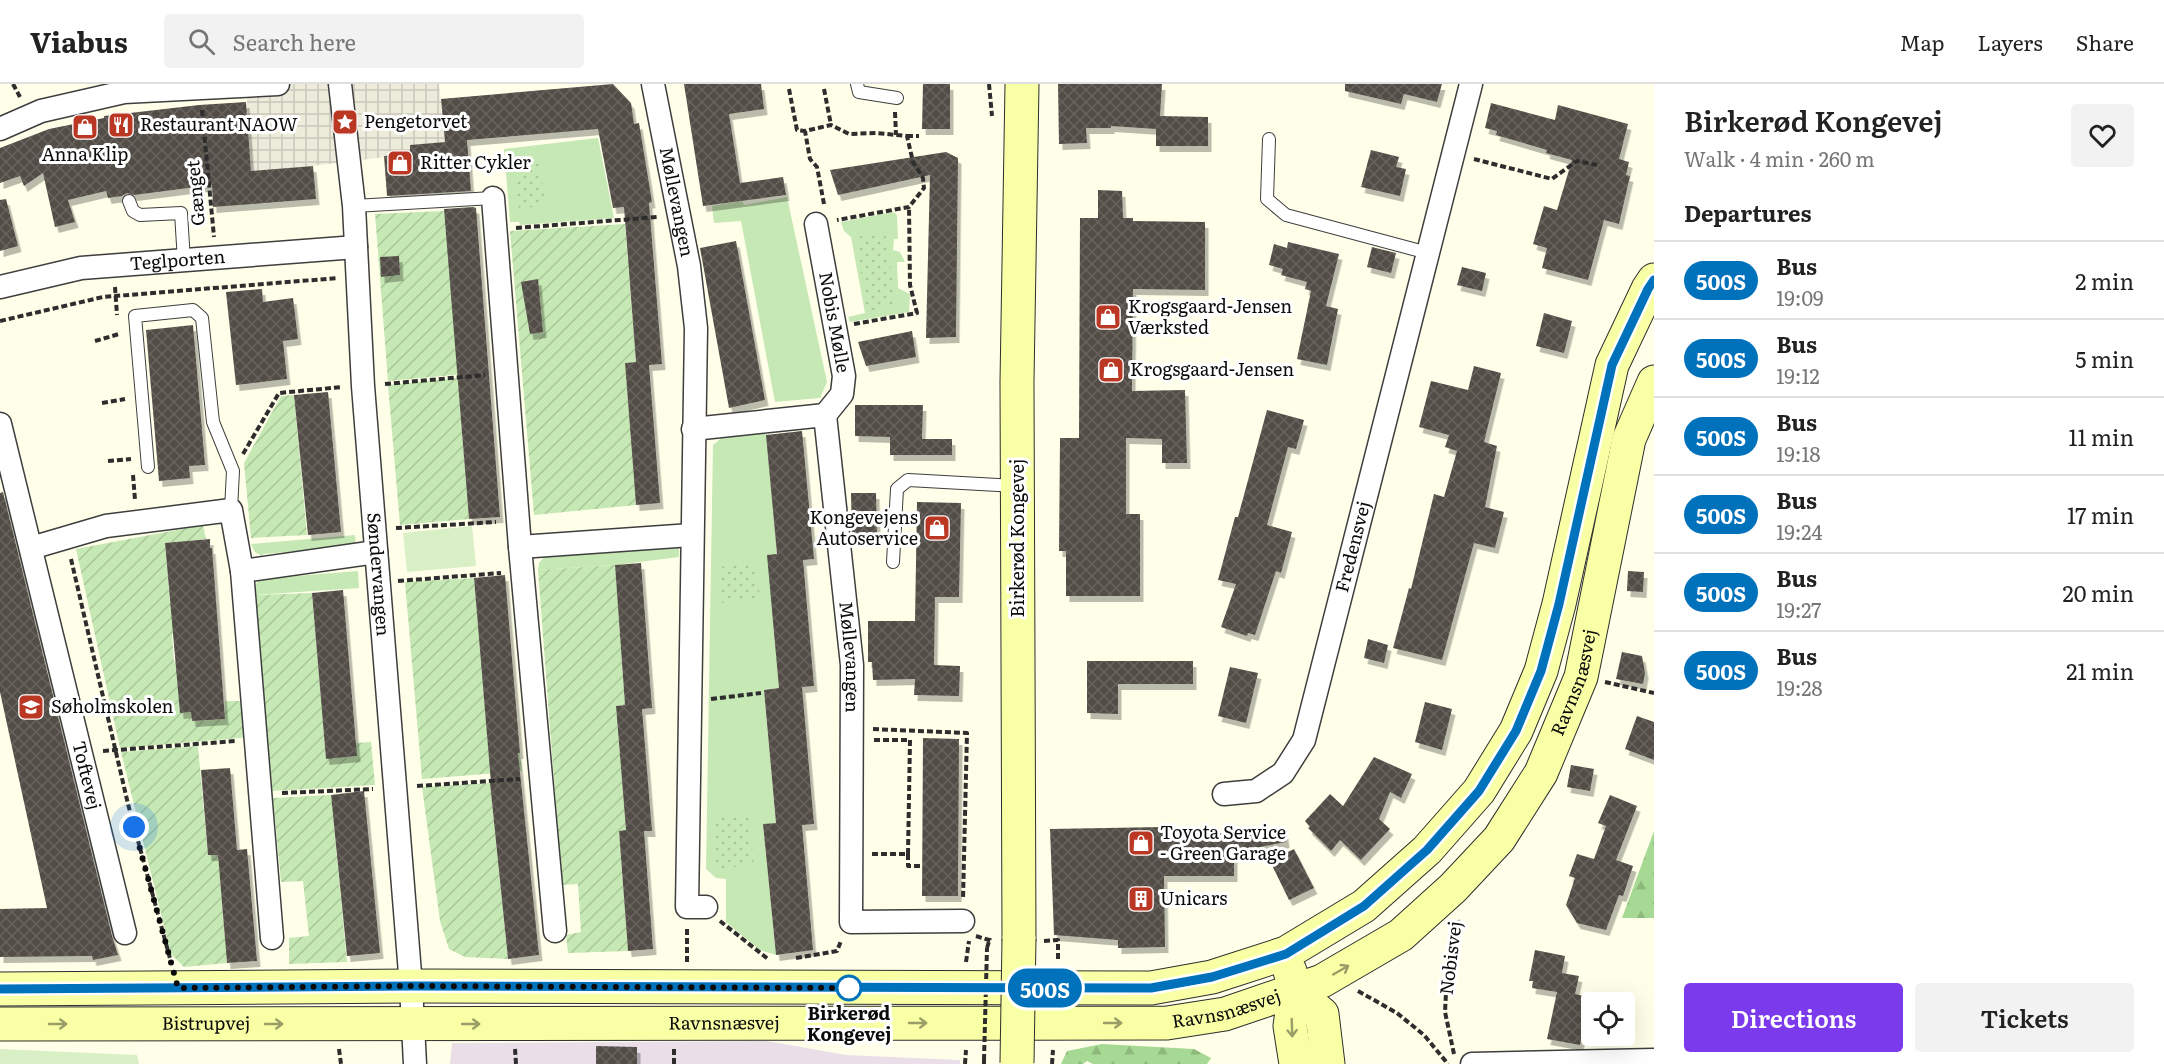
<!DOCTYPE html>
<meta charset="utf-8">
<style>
body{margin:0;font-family:Literata,serif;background:#f2f2f2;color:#222;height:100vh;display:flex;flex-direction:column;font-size:22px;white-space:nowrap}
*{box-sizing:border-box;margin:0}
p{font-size:20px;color:#767676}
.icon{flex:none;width:33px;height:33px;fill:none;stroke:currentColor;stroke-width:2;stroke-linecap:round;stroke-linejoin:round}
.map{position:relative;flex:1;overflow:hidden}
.panel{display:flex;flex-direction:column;background:#fff;width:510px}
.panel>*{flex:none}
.badge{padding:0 12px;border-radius:20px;font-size:21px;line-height:39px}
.buttons{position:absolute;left:1581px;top:908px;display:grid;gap:12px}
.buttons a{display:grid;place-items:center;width:54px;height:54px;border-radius:6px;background:#fff;box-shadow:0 6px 24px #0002;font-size:30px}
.you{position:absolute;width:30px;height:30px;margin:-15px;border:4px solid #fff;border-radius:50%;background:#1a73e8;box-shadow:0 0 0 9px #1a73e833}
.map>.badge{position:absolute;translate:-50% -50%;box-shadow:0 0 0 3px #fff}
h2{padding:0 30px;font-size:22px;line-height:54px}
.round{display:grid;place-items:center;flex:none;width:63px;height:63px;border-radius:6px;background:#f2f2f2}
.overview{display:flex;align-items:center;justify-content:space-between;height:102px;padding:0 30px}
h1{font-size:28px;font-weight:600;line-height:45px}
.action{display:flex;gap:12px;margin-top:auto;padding:12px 30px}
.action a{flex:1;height:69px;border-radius:6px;background:#7c3aed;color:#fff;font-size:24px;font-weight:600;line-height:69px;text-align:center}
.action a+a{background:#f2f2f2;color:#222}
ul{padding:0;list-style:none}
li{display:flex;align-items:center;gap:18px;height:78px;padding:0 30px;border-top:2px solid #e0e0e0}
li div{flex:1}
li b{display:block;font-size:22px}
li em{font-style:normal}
li .badge{min-width:66px;font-weight:700;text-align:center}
header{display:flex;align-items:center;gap:36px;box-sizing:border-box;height:84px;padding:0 30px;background:#fff;border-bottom:2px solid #e0e0e0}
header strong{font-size:28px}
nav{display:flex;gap:33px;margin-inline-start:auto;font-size:21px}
.search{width:420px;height:54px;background:#f2f2f2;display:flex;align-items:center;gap:15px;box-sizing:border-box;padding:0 21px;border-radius:6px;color:#767676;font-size:22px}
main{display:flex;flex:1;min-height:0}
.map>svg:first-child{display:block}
.industrial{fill:#eadfe9}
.grass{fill:#c6e8b4}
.forest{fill:url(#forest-firs)}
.park{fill:url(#park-dots)}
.garden{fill:url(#garden-furrows)}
.pitch{fill:#d9efc5}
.plaza{fill:url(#plaza-grid)}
.building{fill:url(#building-cross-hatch);filter:url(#shadow)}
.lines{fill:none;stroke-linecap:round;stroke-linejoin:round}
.lane-casing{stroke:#3e3e3e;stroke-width:14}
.street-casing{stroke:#3e3e3e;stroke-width:25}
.secondary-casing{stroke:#2d2d2d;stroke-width:35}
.path{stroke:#2d2d2d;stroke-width:4;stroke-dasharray:6 3;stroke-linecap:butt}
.lane{stroke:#fff;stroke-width:12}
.street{stroke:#fff;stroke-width:22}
.secondary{stroke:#f9ffa4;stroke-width:33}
.secondary-bridge-casing{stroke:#2d2d2d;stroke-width:35;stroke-linecap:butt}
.path-bridge{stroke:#2d2d2d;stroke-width:4;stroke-dasharray:6 3;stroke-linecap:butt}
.secondary-bridge{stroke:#f9ffa4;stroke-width:33}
.oneway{stroke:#9a9d67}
.line-casing{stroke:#fff;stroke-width:14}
.line{stroke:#0072bc;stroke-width:9}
.walk{stroke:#0b0b0b;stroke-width:6;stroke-dasharray:0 10.8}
.stop-dot{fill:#fff;stroke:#0072bc;stroke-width:3}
.labels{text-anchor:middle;stroke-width:6;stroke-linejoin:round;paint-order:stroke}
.poi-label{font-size:18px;fill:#0b0b0b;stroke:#fff;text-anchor:start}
.street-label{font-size:18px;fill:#0b0b0b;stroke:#fff}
.stop-label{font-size:18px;font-weight:bold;fill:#0b0b0b;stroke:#fff}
</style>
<header>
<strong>Viabus</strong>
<div class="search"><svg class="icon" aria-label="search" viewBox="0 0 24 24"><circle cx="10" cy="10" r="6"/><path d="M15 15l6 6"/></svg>Search here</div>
<nav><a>Map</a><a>Layers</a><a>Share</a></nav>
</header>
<main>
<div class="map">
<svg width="1654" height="980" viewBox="0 0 1654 980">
<defs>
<pattern id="forest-firs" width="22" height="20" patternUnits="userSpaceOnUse" patternTransform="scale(1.5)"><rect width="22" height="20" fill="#a6d993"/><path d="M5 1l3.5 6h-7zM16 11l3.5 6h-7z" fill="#8eb97d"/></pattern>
<pattern id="park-dots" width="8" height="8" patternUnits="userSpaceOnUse" patternTransform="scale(1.5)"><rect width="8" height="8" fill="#c6e8b4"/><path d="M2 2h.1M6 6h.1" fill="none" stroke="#a9c699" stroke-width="1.8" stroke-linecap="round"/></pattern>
<pattern id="garden-furrows" width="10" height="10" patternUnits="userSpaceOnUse" patternTransform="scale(1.5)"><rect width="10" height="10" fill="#c6e8b4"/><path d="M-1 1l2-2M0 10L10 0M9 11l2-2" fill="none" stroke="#a9c699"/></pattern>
<pattern id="plaza-grid" width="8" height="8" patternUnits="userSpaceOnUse" patternTransform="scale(1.5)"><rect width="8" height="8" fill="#edebda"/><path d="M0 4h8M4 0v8" fill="none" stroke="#cac8ba"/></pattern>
<pattern id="building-cross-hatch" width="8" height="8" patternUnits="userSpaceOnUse" patternTransform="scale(1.5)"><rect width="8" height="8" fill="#534e47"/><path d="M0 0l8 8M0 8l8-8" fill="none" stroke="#67635d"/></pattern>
<filter id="shadow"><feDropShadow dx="3.5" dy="6" stdDeviation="0" flood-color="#0004"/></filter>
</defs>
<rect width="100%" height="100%" fill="#ffffe9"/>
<!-- industrial -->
<path class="industrial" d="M767 957 846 971 960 976V980H450L452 959Z"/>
<!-- grass -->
<path class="grass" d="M598 54 614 134 520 141 519 138H510L504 65Z
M787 113 827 298 820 314 775 318 741 137 714 139 712 122 742 117 744 121Z
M893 128 897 131 898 155H894L893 166 900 168 905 178H897L898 204 910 210 909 228 850 238 848 233 865 229 851 153 844 147 841 138Z
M766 346 777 470 779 604 764 606 776 739 763 740 776 871 760 866 726 838V795L716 794 706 785 713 361 725 351Z
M355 451 356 462 263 470 262 472 255 468 251 460Z
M679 462V473L615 481 538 486 539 479 546 471Z
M358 487 359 504 254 511 255 501 260 495Z"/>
<!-- forest -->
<path class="forest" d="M1654 747V834H1622Z
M1102 960 1194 965 1211 974 1207 980H1093L1087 977 1083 980H1061L1067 967Z"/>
<!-- park -->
<path class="park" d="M540 79 545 121 519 125 514 82Z
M885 149 897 222 867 227 856 153Z
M756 479 760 515 721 519 719 483Z
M715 732 749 734 754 781 716 785Z"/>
<!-- garden -->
<path class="garden" d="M444 127 475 289 388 297 375 130Z
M625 140 636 278 625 279 636 421 534 431 510 147Z
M458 294 469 435 400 441 388 301Z
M294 311 307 451 251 454 244 379 281 312Z
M203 441 206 455 165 460 170 519 182 518 185 548 172 550 174 578H177L180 628H191L192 637 224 635 225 617H249L251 653 120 664 76 465Z
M615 481 625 621 616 622 626 746 619 748 628 867 568 869 566 851 581 848 578 800 562 801 538 486Z
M474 494 489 671 520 669 522 687 422 695 405 498Z
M312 509 326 674 356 672V659L371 658 375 701 272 707 256 511Z
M198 662 208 771H218L227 879 184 883 171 870 121 668Z
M490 699 508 875 465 873 449 865 440 837 422 703Z
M331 711 347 878 289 880V854L309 852 303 797 281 798 273 714Z"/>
<!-- pitch -->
<path class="pitch" d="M472 442 476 482 407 488 403 449Z
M0 965 137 971 139 980H0Z"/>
<!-- plaza -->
<path class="plaza" d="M246 0H439L445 58 410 61V70L313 82 251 87Z"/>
<!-- building -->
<path class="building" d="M613 0 631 19 634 40 639 39 652 118 649 119 662 280 649 281 660 419 636 421 625 279 636 278 624 123 613 124 598 45 467 56 471 107 387 112 384 72 410 70V61L445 58 441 15Z
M684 0H761L764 25 729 30 740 99 783 93 786 111 703 122Z
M923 0H950V45H922Z
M1058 0H1162L1160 32 1208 33V62H1156V45L1111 42V44H1086L1087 59 1059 60Z
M1345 0H1442L1437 18 1404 10 1401 20 1345 7Z
M246 18 251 87 313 82 316 115 213 123 212 101 134 111 127 109 122 112 108 114 106 107 68 116 75 138 55 143 43 89 24 102 20 92 0 99V64L49 45 104 34V32L199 21Z
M1491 19 1555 36 1558 21 1628 40 1619 75 1629 78 1626 91 1630 92 1619 140 1604 136 1588 196 1542 184 1547 164 1533 160 1544 122 1557 126 1572 76 1546 69 1547 66 1496 51 1497 47 1485 44Z
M1371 66 1399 73 1396 83 1406 85 1400 112 1361 103Z
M946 68 958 74 956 253 926 254 930 91 838 111 830 86Z
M1098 106 1122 107 1123 134H1133V137L1205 138V206L1133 205 1132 307 1185 306 1187 379H1162V355L1126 354V430H1140V512H1066V467H1059L1060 354H1079L1080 134H1098Z
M6 115 18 162 0 167V116Z
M473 123 476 124 500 433 469 435 444 125Z
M736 157 765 316 729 324 700 164Z
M1288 158 1339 170 1326 222 1338 225 1327 281 1297 275 1311 207 1305 205 1307 198 1281 191 1283 185 1269 181 1274 160 1287 164Z
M1372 163 1396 169 1391 189 1367 183Z
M399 172 400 191 381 193 380 173Z
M1462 183 1486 189 1482 207 1457 201Z
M538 195 543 248 530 250 521 198Z
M262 205 263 218 293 214 298 255 283 257 287 295 236 301 226 208Z
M1544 229 1572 237 1564 269 1536 262Z
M193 241 205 381 189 382 190 394 159 397 146 246Z
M912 247 916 273 866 282 858 258Z
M1474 282 1501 289 1484 358 1497 362 1485 423 1504 428 1495 464 1474 459 1442 576 1393 564 1409 504 1411 505 1434 410 1444 413 1457 367 1445 363 1449 351 1419 343 1431 297 1468 306Z
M328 308 341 448 308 451 294 311Z
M855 321H923L922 355H952V371H890V353L855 352Z
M1267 326 1304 336 1296 365 1288 363 1267 441 1292 448 1281 489 1276 487 1255 551 1248 549 1247 552 1221 543 1236 500 1218 496 1235 433H1238Z
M802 347 814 475 803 476 814 602 802 603 814 740 802 741 813 866 776 871 763 740 776 739 764 606 779 604 767 471 777 470 766 351Z
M3 408 112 852 118 871 93 876 92 872 0 873V825L47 824 0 608V409Z
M851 409H876L877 453 852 454Z
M917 418 961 419 959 513H935L934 581 960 582 959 612 914 611 915 595 873 596 872 578H868V537H915Z
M210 455V464H212L225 635 192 637 191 628 180 629 165 459Z
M641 479 652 624 642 625 652 747H644L653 865 628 867 619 747 626 746 616 622 625 621 615 481Z
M1628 487 1644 488 1643 508 1627 507Z
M505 491 520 669H518L539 871 508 875 490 699H491L474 494Z
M343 506 357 672 326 675 312 509Z
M1368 555 1388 561 1384 579 1364 574Z
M1622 568 1642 572 1645 589 1643 600 1616 595Z
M1087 577H1193V600H1118V630L1087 629Z
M1230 583 1258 589 1246 639 1218 632Z
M1425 618 1452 625 1442 666 1415 658Z
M1637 632 1654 638V676L1625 665Z
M923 654 959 655 958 812H922Z
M1374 673 1412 690 1401 714 1390 708 1379 735 1390 745 1361 776 1340 756 1331 767 1308 744 1310 743 1305 737 1330 710 1343 722Z
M1571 681 1594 685 1590 707 1567 703Z
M230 684 237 766 247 765 257 877 227 879 218 771H208L201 686Z
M364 707 380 869 347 872 331 711Z
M1610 711 1637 722 1616 776 1633 782 1623 812 1619 811 1606 846 1577 839 1566 821 1575 794 1569 792 1577 770 1594 775 1606 742 1598 739Z
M1163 743V750L1285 749 1286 758 1234 768V792H1164L1165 863 1118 864V856L1054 851 1050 745Z
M1294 765 1314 804 1289 816 1270 777Z
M1535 866 1565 872 1562 889 1579 892 1575 910 1592 914V944L1584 942 1580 961 1547 955 1557 908 1532 904 1533 897H1529Z
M596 962 637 963V980H596Z"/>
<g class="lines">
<!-- lane casing -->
<g class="lane-casing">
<path id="lane" d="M857 0 859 8 897 14
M1269 55 1267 115 1286 131 1428 169
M129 117 133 127 140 131 181 129 184 177
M354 122 493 114
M148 383 135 232 193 226 202 234 213 338 233 387 231 426
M893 478 897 405 908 396 1016 402"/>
</g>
<!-- street casing -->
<g class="street-casing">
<g id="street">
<path id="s1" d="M340 0 354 122 363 302 411 902 415 980"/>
<path id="s2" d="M653 0 689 182 696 244 687 823H706"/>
<path d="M0 45 41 27 124 8 278 0"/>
<path d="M493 114 520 463 555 847"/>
<path id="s3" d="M816 140 844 292 842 310 825 331"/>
<path id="s4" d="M0 203 81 184 356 163"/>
<path id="s5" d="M0 340 125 849"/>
<path id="s6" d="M693 345 825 331 852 581 851 838 963 837"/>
<path d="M520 463 691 451"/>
<path d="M31 464 106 442 231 426 242 487 272 854"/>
<path d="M242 487 376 468"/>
<path id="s7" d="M1224 710 1256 707 1283 689 1304 656 1471 0"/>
<path d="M1472 980 1654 976"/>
</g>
</g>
<!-- secondary casing -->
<g class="secondary-casing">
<g id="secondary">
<path d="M1019 855 1017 298 1022 0"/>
<path d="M1290 887 1295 907 1290 942 1296 980"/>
<path d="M0 905 411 902 1151 904 1212 893 1286 869 1364 822 1427 766 1479 707 1516 647 1541 587 1559 520 1612 281 1648 205 1654 196"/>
<path d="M1295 907 1322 930 1328 980"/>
<path id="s8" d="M0 940 1167 939 1225 930 1322 897 1401 851 1453 804 1499 755 1541 689 1581 593 1629 355 1654 298"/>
</g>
</g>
<!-- path -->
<path class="path" d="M13 0 20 13
M989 0 992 32
M789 5 797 46 805 47
M824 5 831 41
M202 26 214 153
M895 28 896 51
M907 52H919
M1474 75 1552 95 1577 77 1597 81
M824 120 817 83 810 75 805 47 831 41 849 50 876 49 907 52 913 78 923 94 924 104 909 123 837 136
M516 144 658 133
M115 203 117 231
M0 237 103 213 338 194
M854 240 917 229 910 201 909 123
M95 257 119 250
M385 300 485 291
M102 319 125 315
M243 370 279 309 342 303
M108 377 131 375
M133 391 135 416
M396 444 496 438
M71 475 128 720 171 878
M398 497 501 489
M1605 598 1654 609
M711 615 761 609
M873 645 967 649 963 815
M103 667 236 657
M417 702 520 695
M282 709 373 705
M872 770H908L910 656H873
M908 770V782H922
M720 837 768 875
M976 852 992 857
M1044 857 1058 856V877
M987 864 990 854
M796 874 837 867 841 857
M687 878V844
M966 878 969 857
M1358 907 1397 929 1424 951 1448 980
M339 965 341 980
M515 965 516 980
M674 965V980
M1454 970 1445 928 1447 890 1459 842 1458 836
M965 980 966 966
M984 980V976
M1052 980 1053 966"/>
<!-- lane -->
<use href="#lane" class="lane"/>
<!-- street -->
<use href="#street" class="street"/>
<!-- secondary -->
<use href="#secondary" class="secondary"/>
<!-- secondary-bridge casing -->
<g class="secondary-bridge-casing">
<path id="secondary-bridge" d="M1017 979 1019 855"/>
</g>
<!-- path-bridge -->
<path class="path-bridge" d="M984 976 987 864"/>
<!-- secondary-bridge -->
<use href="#secondary-bridge" class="secondary-bridge"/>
</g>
<!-- one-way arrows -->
<defs><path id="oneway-shaft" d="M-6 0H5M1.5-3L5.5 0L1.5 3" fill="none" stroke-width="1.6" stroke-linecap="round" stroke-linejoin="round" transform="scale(1.5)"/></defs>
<g class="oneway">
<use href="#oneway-shaft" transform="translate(1341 886) rotate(-30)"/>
<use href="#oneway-shaft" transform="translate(918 939)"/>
<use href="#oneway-shaft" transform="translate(1113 939)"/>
<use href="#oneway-shaft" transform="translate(58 940)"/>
<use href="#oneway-shaft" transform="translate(274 940)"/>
<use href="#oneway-shaft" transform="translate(471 940)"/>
<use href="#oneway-shaft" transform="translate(1292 944) rotate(88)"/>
</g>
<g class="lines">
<!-- line casing -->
<g class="line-casing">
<path id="line" d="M0 905 411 902 1151 904 1212 893 1286 870 1364 822 1427 766 1479 707 1516 647 1541 587 1559 520 1612 281 1648 205 1654 196"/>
</g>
<!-- line -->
<use href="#line" class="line"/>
<!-- walk -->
<path class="walk" d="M134 743 178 904 411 902 849 904"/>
</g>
<!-- icons -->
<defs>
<g id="sight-square" transform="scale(1.35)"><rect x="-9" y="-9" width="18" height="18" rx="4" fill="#ba3724" stroke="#fff"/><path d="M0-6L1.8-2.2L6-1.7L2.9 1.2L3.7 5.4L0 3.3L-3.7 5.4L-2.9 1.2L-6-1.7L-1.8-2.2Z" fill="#fff"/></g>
<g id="restaurant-square" transform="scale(1.35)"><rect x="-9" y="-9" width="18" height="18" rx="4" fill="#ba3724" stroke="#fff"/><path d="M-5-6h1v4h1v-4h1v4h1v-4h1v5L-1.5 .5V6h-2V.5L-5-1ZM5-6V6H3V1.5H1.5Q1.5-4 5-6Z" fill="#fff"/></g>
<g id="shop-square" transform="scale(1.35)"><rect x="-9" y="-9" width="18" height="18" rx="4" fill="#ba3724" stroke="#fff"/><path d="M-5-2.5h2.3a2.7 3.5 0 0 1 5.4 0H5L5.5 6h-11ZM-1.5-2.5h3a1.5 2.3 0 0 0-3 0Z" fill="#fff"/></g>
<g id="school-square" transform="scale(1.35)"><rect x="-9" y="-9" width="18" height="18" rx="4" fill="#ba3724" stroke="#fff"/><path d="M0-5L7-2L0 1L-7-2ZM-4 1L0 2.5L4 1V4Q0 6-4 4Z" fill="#fff"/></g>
<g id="building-square" transform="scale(1.35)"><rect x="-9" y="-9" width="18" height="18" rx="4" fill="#ba3724" stroke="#fff"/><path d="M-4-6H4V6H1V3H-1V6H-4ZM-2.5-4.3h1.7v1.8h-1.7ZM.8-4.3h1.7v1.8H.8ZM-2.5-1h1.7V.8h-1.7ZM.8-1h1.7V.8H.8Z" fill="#fff"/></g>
</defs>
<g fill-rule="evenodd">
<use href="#sight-square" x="345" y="38"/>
<use href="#restaurant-square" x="121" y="41"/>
<use href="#shop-square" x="85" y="43"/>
<use href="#shop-square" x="400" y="79"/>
<use href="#shop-square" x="1108" y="233"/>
<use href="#shop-square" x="1111" y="286"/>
<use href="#shop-square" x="937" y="444"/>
<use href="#school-square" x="31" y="623"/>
<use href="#shop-square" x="1141" y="759"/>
<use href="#building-square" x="1141" y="815"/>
</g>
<!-- markers -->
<circle class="stop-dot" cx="849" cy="904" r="12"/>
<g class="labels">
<!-- poi labels -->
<g class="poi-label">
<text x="364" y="44">Pengetorvet</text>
<text x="140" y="47">Restaurant NAOW</text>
<text x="85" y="77" text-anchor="middle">Anna Klip</text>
<text x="420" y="85">Ritter Cykler</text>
<text x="1128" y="229">Krogsgaard-Jensen<tspan x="1128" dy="21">Værksted</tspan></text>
<text x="1130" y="292">Krogsgaard-Jensen</text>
<text x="918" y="440" text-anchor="end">Kongevejens<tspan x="918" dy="21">Autoservice</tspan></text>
<text x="51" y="629">Søholmskolen</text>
<text x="1160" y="755">Toyota Service<tspan x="1160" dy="21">- Green Garage</tspan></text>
<text x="1160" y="821">Unicars</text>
</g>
<!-- street labels -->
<g class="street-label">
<text transform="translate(196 109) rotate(-95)" y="6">Gænget</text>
<text dy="6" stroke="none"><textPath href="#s2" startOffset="120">Møllevangen</textPath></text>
<text dy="6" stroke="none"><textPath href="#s4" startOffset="180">Teglporten</textPath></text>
<text dy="6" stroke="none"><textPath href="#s3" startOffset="100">Nobis Mølle</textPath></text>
<text transform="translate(1018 454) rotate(-90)" y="6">Birkerød Kongevej</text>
<text dy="6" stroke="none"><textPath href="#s7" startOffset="303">Fredensvej</textPath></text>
<text dy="6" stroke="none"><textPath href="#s1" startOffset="492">Søndervangen</textPath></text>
<text dy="6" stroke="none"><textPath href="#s6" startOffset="376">Møllevangen</textPath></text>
<text dy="6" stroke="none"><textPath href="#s8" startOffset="1732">Ravnsnæsvej</textPath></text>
<text dy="6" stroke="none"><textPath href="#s5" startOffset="362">Toftevej</textPath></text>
<text transform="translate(1451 874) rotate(-83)" y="6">Nobisvej</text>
<text dy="6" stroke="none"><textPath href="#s8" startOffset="1228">Ravnsnæsvej</textPath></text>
<text dy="6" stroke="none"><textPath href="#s8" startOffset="206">Bistrupvej</textPath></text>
<text dy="6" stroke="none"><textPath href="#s8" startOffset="724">Ravnsnæsvej</textPath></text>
</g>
<!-- stop labels -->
<g class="stop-label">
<text x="849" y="936">Birkerød<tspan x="849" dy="21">Kongevej</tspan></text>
</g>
</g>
</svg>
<div class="buttons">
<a><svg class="icon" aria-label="locate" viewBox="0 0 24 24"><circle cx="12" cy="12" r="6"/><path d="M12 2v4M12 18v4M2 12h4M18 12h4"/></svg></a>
</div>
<div class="you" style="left:134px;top:743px"></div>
<b class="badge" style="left:1045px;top:904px;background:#0072bc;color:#fff">500S</b>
</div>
<section class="panel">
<div class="overview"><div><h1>Birkerød Kongevej</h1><p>Walk · 4 min · 260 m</p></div><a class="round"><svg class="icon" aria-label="heart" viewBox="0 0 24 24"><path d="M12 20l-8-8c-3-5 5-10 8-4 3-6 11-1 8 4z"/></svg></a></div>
<h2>Departures</h2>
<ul>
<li><span class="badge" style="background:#0072bc;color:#fff">500S</span><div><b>Bus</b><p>19:09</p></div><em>2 min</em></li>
<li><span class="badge" style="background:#0072bc;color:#fff">500S</span><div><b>Bus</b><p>19:12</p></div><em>5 min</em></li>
<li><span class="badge" style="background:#0072bc;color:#fff">500S</span><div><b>Bus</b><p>19:18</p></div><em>11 min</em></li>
<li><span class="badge" style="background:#0072bc;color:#fff">500S</span><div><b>Bus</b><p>19:24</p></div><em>17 min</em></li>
<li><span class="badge" style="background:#0072bc;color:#fff">500S</span><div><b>Bus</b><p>19:27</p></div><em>20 min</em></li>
<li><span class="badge" style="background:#0072bc;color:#fff">500S</span><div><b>Bus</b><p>19:28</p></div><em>21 min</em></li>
</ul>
<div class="action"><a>Directions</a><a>Tickets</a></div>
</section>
</main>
